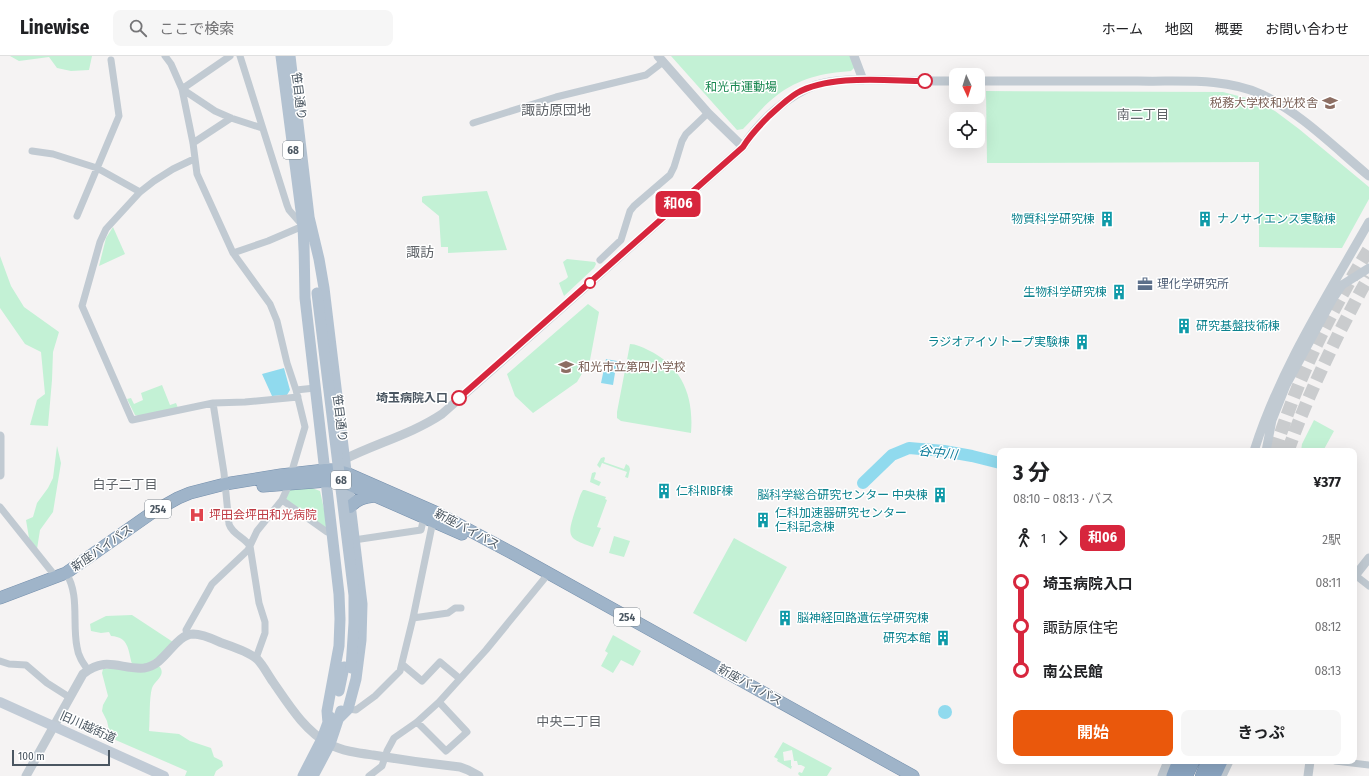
<!DOCTYPE html>
<html lang="ja">
<meta charset="utf-8">
<style>
body{margin:0;font-family:"Fira Sans Condensed","Noto Sans JP",sans-serif;background:#f6f6f6;color:#202124;height:100vh;display:flex;flex-direction:column;font-size:15px;white-space:nowrap}
*{box-sizing:border-box;margin:0}
p{font-size:13px;color:#757577}
.icon{flex:none;width:22px;height:22px;fill:none;stroke:currentColor;stroke-width:2;stroke-linecap:round;stroke-linejoin:round}
.map{position:relative;flex:1;overflow:hidden}
.side{position:absolute;left:997px;top:392px;width:360px;height:316px;display:flex;flex-direction:column;background:#fff;border-radius:8px;box-shadow:0 4px 16px #0002}
.side>*{flex:none}
.badge{padding:0 8px;border-radius:6px;font-size:14px;line-height:26px}
.needle{width:26px;rotate:176deg}
.buttons{position:absolute;left:949px;top:12px;display:grid;gap:8px}
.buttons a{display:grid;place-items:center;width:36px;height:36px;border-radius:8px;background:#fff;box-shadow:0 4px 16px #0002;font-size:20px}
.scale{position:absolute;left:12px;bottom:10px;width:98px;box-sizing:border-box;padding-left:4px;border:2px solid #4a5661;border-top:0;font-size:11px;line-height:14px;white-space:nowrap;color:#4a5661;-webkit-text-stroke:3px #fff;paint-order:stroke}
.map>.badge{position:absolute;translate:-50% -50%;box-shadow:0 0 0 2px #fff}
.legs{display:flex;align-items:center;gap:6px;height:44px;padding:0 16px;font-size:13px}
.legs p{margin-inline-start:auto}
.overview{display:flex;align-items:center;justify-content:space-between;height:68px;padding:0 16px}
h1{font-size:22px;font-weight:700;line-height:30px}
.primary-button{display:flex;gap:8px;margin-top:auto;padding:8px 16px}
.primary-button a{flex:1;height:46px;border-radius:8px;background:#ea580c;color:#fff;font-size:16px;font-weight:700;line-height:46px;text-align:center}
.primary-button a+a{background:#f6f6f6;color:#202124}
ul{padding:0 16px;list-style:none}
li{display:flex;align-items:center;gap:14px;height:44px;font-size:15px}
li i{display:grid;place-items:center;width:6px;height:100%;margin:0 5px;background:currentColor}
li i::after{content:'';width:10px;height:10px;margin:-5px;border:3px solid;border-radius:50%;background:#fff}
li p{margin-inline-start:auto}
li:first-child i{background:linear-gradient(#0000 50%,currentColor 0)}
li:last-child i{background:linear-gradient(currentColor 50%,#0000 0)}
header{display:flex;align-items:center;gap:24px;box-sizing:border-box;height:56px;padding:0 20px;background:#fff;border-bottom:1px solid #e0e0e0}
header strong{font-size:19px}
nav{display:flex;gap:22px;margin-inline-start:auto;font-size:14px}
.search{width:280px;height:36px;background:#f6f6f6;display:flex;align-items:center;gap:10px;box-sizing:border-box;padding:0 14px;border-radius:8px;color:#757577;font-size:15px}
.map>svg:first-child{display:block}
.green{fill:#c3f1d5}
.water{fill:#90daee}
.lines{fill:none;stroke-linecap:round;stroke-linejoin:round}
.river{stroke:#90daee;stroke-width:12}
.motorway-tunnel{stroke:#caccce;stroke-width:13;stroke-dasharray:13 6;stroke-linecap:butt}
.trunk-casing{stroke:#7690ad;stroke-width:13}
.motorway-casing{stroke:#7690ad;stroke-width:14}
.minor{stroke:#c1cad2;stroke-width:7}
.tertiary{stroke:#c1cad2;stroke-width:9}
.secondary{stroke:#c1cbd6;stroke-width:10}
.primary{stroke:#b3c2d1;stroke-width:11}
.trunk{stroke:#9fb4c9;stroke-width:12}
.motorway{stroke:#8ba5c1;stroke-width:13}
.primary-bridge{stroke:#b3c2d1;stroke-width:11}
.line-1-casing{stroke:#fff;stroke-width:9}
.line-1{stroke:#d7263d;stroke-width:6}
.stop-1-dot{fill:#fff;stroke:#d7263d;stroke-width:2}
.labels{text-anchor:middle;stroke-width:3;stroke-linejoin:round;paint-order:stroke}
.shield{fill:#fff;stroke:#808990;stroke-width:1}
.shield-label{font-size:11px;font-weight:bold;fill:#4a5661}
.park-label{font-size:12px;fill:#17864f;stroke:#fff}
.street-label{font-size:12px;fill:#4a5661;stroke:#fff}
.education-label{font-size:12px;fill:#785e54;stroke:#fff;text-anchor:end}
.culture-label{font-size:12px;fill:#0d838f;stroke:#fff;text-anchor:end}
.service-label{font-size:12px;fill:#4e5e75;stroke:#fff;text-anchor:start}
.stop-label{font-size:12px;font-weight:bold;fill:#4a5661;stroke:#fff;text-anchor:end}
.health-label{font-size:12px;fill:#be3a42;stroke:#fff;text-anchor:start}
.neighbourhood-label{font-size:13px;fill:#5f6368;stroke:#fff}
.water-label{font-size:13px;font-style:italic;fill:#0c7c9b;stroke:#fff}
.quarter-label{font-size:14px;fill:#5f6368;stroke:#fff}
</style>
<header>
<strong>Linewise</strong>
<div class="search"><svg class="icon" aria-label="search" viewBox="0 0 24 24"><circle cx="10" cy="10" r="6"/><path d="M15 15l6 6"/></svg>ここで検索</div>
<nav><a>ホーム</a><a>地図</a><a>概要</a><a>お問い合わせ</a></nav>
</header>
<div class="map">
<svg width="1369" height="720" viewBox="0 0 1369 720">
<rect width="100%" height="100%" fill="#f5f3f3"/>
<!-- green -->
<path class="green" d="M10 0H92L89 14 71 15 57 12 49 1 19 5Z
M671 0H850L855 11 851 15C823 17 799 22 776 40 764 49 754 62 743 73L737 74Z
M986 35 1223 36 1250 43 1275 55 1299 73 1369 131V143L1342 192 1259 191V106L987 107Z
M487 135 507 194 448 197V191H441L439 160 422 146V141L424 140Z
M113 171 125 198 99 210 106 182Z
M0 200 11 230 24 251 59 276 53 296 52 324 48 370 30 369 37 344 45 338 41 296 25 288 0 252Z
M567 203 595 206 596 208 594 212 564 240 559 227 566 223 568 221 563 206Z
M588 248 599 256 590 304 577 326 533 357 515 340 507 318Z
M630 288C636 288 642 291 648 294 682 310 694 340 691 377L621 365 617 362V356Z
M162 329 170 349 176 347 178 352 139 360 135 359 127 343 131 342 134 348 143 344 141 337Z
M1314 364 1334 375 1323 395H1301L1302 388Z
M57 390 61 407 53 456 40 474 37 493 29 482 26 464 33 461 37 447 48 432 53 422Z
M604 401 605 402 604 406 624 413 626 408 629 410 630 413 628 422 625 421 627 416 602 407 600 412 597 409 601 402Z
M595 416 596 417 594 423 601 426 599 430 590 426 592 417Z
M290 431 312 432 320 435 328 471 324 472 285 443Z
M583 434H585L606 441 605 443 607 444 597 471 601 472 593 491C567 483 567 480 575 455 578 448 579 440 583 434Z
M614 480 630 485 624 501 609 497Z
M734 482 787 511 746 586 693 557Z
M132 559 173 586 165 596 147 608H132C128 594 129 581 111 580L109 576 101 577 91 575 90 568 106 560Z
M613 579 641 595 633 610 621 604 613 617 601 610 608 597 605 595Z
M159 610C167 619 155 624 152 632 149 642 150 664 149 675L179 678 190 685 211 692 214 701 222 705 223 710 216 715 214 720H185L187 715 111 682 112 678 109 674 107 665 102 655 103 649 108 640 102 617 103 613Z
M783 686 832 712 827 720H800L798 718 799 716 802 717 805 711 801 709H798L797 705H794L792 694 783 696 784 705 791 704V710H792L791 713 777 705 778 703 774 701Z"/>
<!-- water -->
<path class="water" d="M606 303 617 305 613 329 601 327Z
M284 312 290 334 287 339 272 340 262 318Z
M938 656a7 7 0 1 1 14 0a7 7 0 1 1-14 0Z"/>
<g class="lines">
<!-- river -->
<path class="river" d="M863 427 892 399 909 392 944 395 972 400 1000 407"/>
<!-- motorway-tunnel -->
<path class="motorway-tunnel" d="M1275 395C1297 323 1330 256 1369 193
M1288 395C1302 354 1320 316 1339 277 1349 258 1358 239 1369 221"/>
<!-- trunk casing -->
<g class="trunk-casing">
<path id="trunk" d="M263 430 327 425 348 428 462 478
M350 451C357 443 364 441 375 440
M0 542 66 517 153 456 178 442 190 437 225 428 281 419 325 414H335L346 417 435 456 514 498 913 720"/>
</g>
<!-- motorway casing -->
<g class="motorway-casing">
<path id="motorway" d="M1173 720 1179 705
M1186 720 1193 705
M1202 720 1208 705
M1214 720 1221 705"/>
</g>
<!-- minor -->
<path class="minor" d="M165 0 171 8 182 33 193 87 197 118 233 197 270 248 277 265 287 307 296 334 305 371 291 418
M182 33 215 55 231 62 262 72
M182 33 230 0
M473 67 556 41 646 19 663 6
M193 87 231 62
M32 95 53 98 97 112 140 136
M194 103 173 113 154 125 140 136 106 173 100 186 82 250 132 364 213 347
M77 160 119 60 111 4
M233 197 268 185 303 170 289 154 287 149 240 0
M600 204 621 184 630 155 634 150 670 119 674 111 682 85 686 78 708 57
M296 334 315 332
M282 444 327 476H332
M0 451 56 521
M354 484 421 474 424 461
M66 517C80 539 72 567 77 591 78 600 83 607 88 614
M1355 519 1369 530
M413 562 448 557 455 552H461
M187 579 186 574 212 528 248 494 257 475 282 444 287 433 288 427
M256 602 265 577V566L259 547 250 490C244 481 232 478 229 468L224 417 213 347 245 346 298 341
M0 605 9 608 26 609 47 627 69 641
M403 609 422 625 440 606 459 622
M348 653 356 654 375 640 400 615 413 562 433 465
M417 666 446 695 467 676 439 646
M1335 705 1369 709
M369 720 382 710 387 695 394 682 417 666 439 646 486 594 544 523"/>
<!-- tertiary -->
<path class="tertiary" d="M658 0 708 57 743 91
M854 0 863 24
M978 25C1031 25 1085 25 1138 25 1179 26 1223 21 1261 38 1301 57 1335 92 1369 120
M0 380V419
M1254 395C1280 313 1327 240 1369 166
M1266 395 1272 364 1286 329 1332 244 1342 229 1369 212
M340 408 345 403C377 387 412 378 442 358L743 91C758 66 789 38 816 29 839 22 865 24 889 24 911 25 934 25 956 25
M1354 521 1369 502
M26 720 83 618C106 599 121 614 144 612 166 609 174 579 193 578 203 578 213 583 222 587 231 590 250 597 257 603 263 609 268 619 273 626 289 649 304 674 329 688 342 695 358 697 373 699 402 704 431 708 460 711L468 714 479 720
M1162 720 1168 705
M1222 720 1229 705
M1308 720 1310 705"/>
<!-- secondary -->
<path class="secondary" d="M0 646 164 720"/>
<!-- primary -->
<path class="primary" d="M281 0 303 170 304 194
M290 0 310 169
M309 161 319 203 324 232 362 548 361 584 356 623 348 653 339 662
M304 188 305 242 339 538 340 563 339 590 327 655 328 667
M339 635 344 611
M303 720 322 683 330 661
M313 720 330 688 341 655"/>
<!-- trunk -->
<use href="#trunk" class="trunk"/>
<!-- motorway -->
<use href="#motorway" class="motorway"/>
<!-- primary-bridge -->
<path class="primary-bridge" d="M317 237 354 539V567L351 612"/>
</g>
<g class="lines">
<!-- line-1 casing -->
<g class="line-1-casing">
<path id="line-1" d="M459 342 743 91C750 79 759 70 769 60 778 52 787 43 797 37 831 18 887 25 925 25"/>
</g>
<!-- line-1 -->
<use href="#line-1" class="line-1"/>
</g>
<!-- icons -->
<defs>
<g id="university-bare" transform="scale(1.2)"><path d="M0-5L7-2L0 1L-7-2ZM-4 1L0 2.5L4 1V4Q0 6-4 4Z" fill="#8d6e63" stroke="#fff" stroke-width="2.5" paint-order="stroke"/></g>
<g id="building-bare" transform="scale(1.2)"><path d="M-4-6H4V6H1V3H-1V6H-4ZM-2.5-4.3h1.7v1.8h-1.7ZM.8-4.3h1.7v1.8H.8ZM-2.5-1h1.7V.8h-1.7ZM.8-1h1.7V.8H.8Z" fill="#0f9aa8" stroke="#fff" stroke-width="2.5" paint-order="stroke"/></g>
<g id="office-bare" transform="scale(1.2)"><path d="M-6-3h4V-5.5h4V-3h4V5H-6ZM-1-4.5V-3h2v-1.5ZM-6 0V1H6V0Z" fill="#5c6f8a" stroke="#fff" stroke-width="2.5" paint-order="stroke"/></g>
<g id="school-bare" transform="scale(1.2)"><path d="M0-5L7-2L0 1L-7-2ZM-4 1L0 2.5L4 1V4Q0 6-4 4Z" fill="#8d6e63" stroke="#fff" stroke-width="2.5" paint-order="stroke"/></g>
<g id="hospital-bare" transform="scale(1.2)"><path d="M-5-5h3v3.5h4V-5h3V5h-3V1.5h-4V5h-3Z" fill="#e0444e" stroke="#fff" stroke-width="2.5" paint-order="stroke"/></g>
</defs>
<g fill-rule="evenodd">
<use href="#university-bare" x="1330" y="47"/>
<use href="#building-bare" x="1107" y="163"/>
<use href="#building-bare" x="1205" y="163"/>
<use href="#office-bare" x="1145" y="228"/>
<use href="#building-bare" x="1119" y="236"/>
<use href="#building-bare" x="1184" y="270"/>
<use href="#building-bare" x="1082" y="286"/>
<use href="#school-bare" x="566" y="311"/>
<use href="#building-bare" x="664" y="435"/>
<use href="#building-bare" x="940" y="439"/>
<use href="#hospital-bare" x="197" y="459"/>
<use href="#building-bare" x="763" y="464"/>
<use href="#building-bare" x="785" y="562"/>
<use href="#building-bare" x="943" y="582"/>
</g>
<!-- markers -->
<g class="stop-1-dot">
<circle cx="925" cy="25" r="7"/>
<circle cx="590" cy="227" r="5"/>
<circle cx="459" cy="342" r="7"/>
</g>
<g class="labels">
<!-- shield labels -->
<g class="shield">
<rect x="283" y="85" width="20" height="18" rx="3"/>
<rect x="331" y="415" width="20" height="18" rx="3"/>
<rect x="145" y="444" width="26" height="18" rx="3"/>
<rect x="614" y="552" width="26" height="18" rx="3"/>
</g>
<g class="shield-label">
<text x="293" y="98">68</text>
<text x="341" y="428">68</text>
<text x="158" y="457">254</text>
<text x="627" y="565">254</text>
</g>
<!-- park labels -->
<g class="park-label">
<text x="741" y="35">和光市運動場</text>
</g>
<!-- street labels -->
<g class="street-label">
<text transform="translate(299 40) rotate(83)" y="4">笹目通り</text>
<text transform="translate(340 362) rotate(83)" y="4">笹目通り</text>
<text transform="translate(467 473) rotate(28)" y="4">新座バイパス</text>
<text transform="translate(102 492) rotate(-35)" y="4">新座バイパス</text>
<text transform="translate(750 629) rotate(29)" y="4">新座バイパス</text>
<text transform="translate(88 671) rotate(24)" y="4">旧川越街道</text>
</g>
<!-- education labels -->
<g class="education-label">
<text x="1318" y="51">税務大学校和光校舎</text>
<text x="578" y="315" text-anchor="start">和光市立第四小学校</text>
</g>
<!-- culture labels -->
<g class="culture-label">
<text x="1095" y="167">物質科学研究棟</text>
<text x="1217" y="167" text-anchor="start">ナノサイエンス実験棟</text>
<text x="1107" y="240">生物科学研究棟</text>
<text x="1196" y="274" text-anchor="start">研究基盤技術棟</text>
<text x="1070" y="290">ラジオアイソトープ実験棟</text>
<text x="676" y="439" text-anchor="start">仁科RIBF棟</text>
<text x="928" y="443">脳科学総合研究センター 中央棟</text>
<text x="775" y="461" text-anchor="start">仁科加速器研究センター<tspan x="775" dy="14">仁科記念棟</tspan></text>
<text x="797" y="566" text-anchor="start">脳神経回路遺伝学研究棟</text>
<text x="931" y="586">研究本館</text>
</g>
<!-- service labels -->
<g class="service-label">
<text x="1157" y="232">理化学研究所</text>
</g>
<!-- stop labels -->
<g class="stop-label">
<text x="448" y="346">埼玉病院入口</text>
</g>
<!-- health labels -->
<g class="health-label">
<text x="209" y="463">坪田会坪田和光病院</text>
</g>
<!-- neighbourhood labels -->
<g class="neighbourhood-label">
<text x="1143" y="63">南二丁目</text>
<text x="125" y="433">白子二丁目</text>
<text x="569" y="670">中央二丁目</text>
</g>
<!-- water labels -->
<g class="water-label">
<text transform="translate(938 396) rotate(7)" y="5">谷中川</text>
</g>
<!-- quarter labels -->
<g class="quarter-label">
<text x="556" y="59">諏訪原団地</text>
<text x="420" y="201">諏訪</text>
</g>
</g>
</svg>
<div class="buttons">
<a><svg class="needle" viewBox="-14 -14 28 28"><path d="M0-13l5 13h-10z" fill="#e53935"/><path d="M0 13l5-13h-10z" fill="#757577"/></svg></a>
<a><svg class="icon" aria-label="locate" viewBox="0 0 24 24"><circle cx="12" cy="12" r="6"/><path d="M12 2v4M12 18v4M2 12h4M18 12h4"/></svg></a>
</div>
<div class="scale">100 m</div>
<b class="badge" style="left:678px;top:148px;background:#d7263d;color:#fff">和06</b>
<section class="side">
<div class="overview"><div><h1>3 分</h1><p>08:10 – 08:13 · バス</p></div><b>¥377</b></div>
<div class="legs"><svg class="icon" aria-label="walk" viewBox="0 0 24 24"><circle cx="13" cy="4" r="2"/><path d="M13 8l-2 6 4 7M11 14l-3 7M7 12l3-4h3l4 4"/></svg>1<svg class="icon" aria-label="forward" viewBox="0 0 24 24"><path d="M9 5l7 7-7 7"/></svg><b class="badge" style="background:#d7263d;color:#fff">和06</b><p>2駅</p></div>
<ul>
<li><i style="color:#d7263d"></i><b>埼玉病院入口</b><p>08:11</p></li>
<li><i style="color:#d7263d"></i><span>諏訪原住宅</span><p>08:12</p></li>
<li><i style="color:#d7263d"></i><b>南公民館</b><p>08:13</p></li>
</ul>
<div class="primary-button"><a>開始</a><a>きっぷ</a></div>
</section>
</div>
